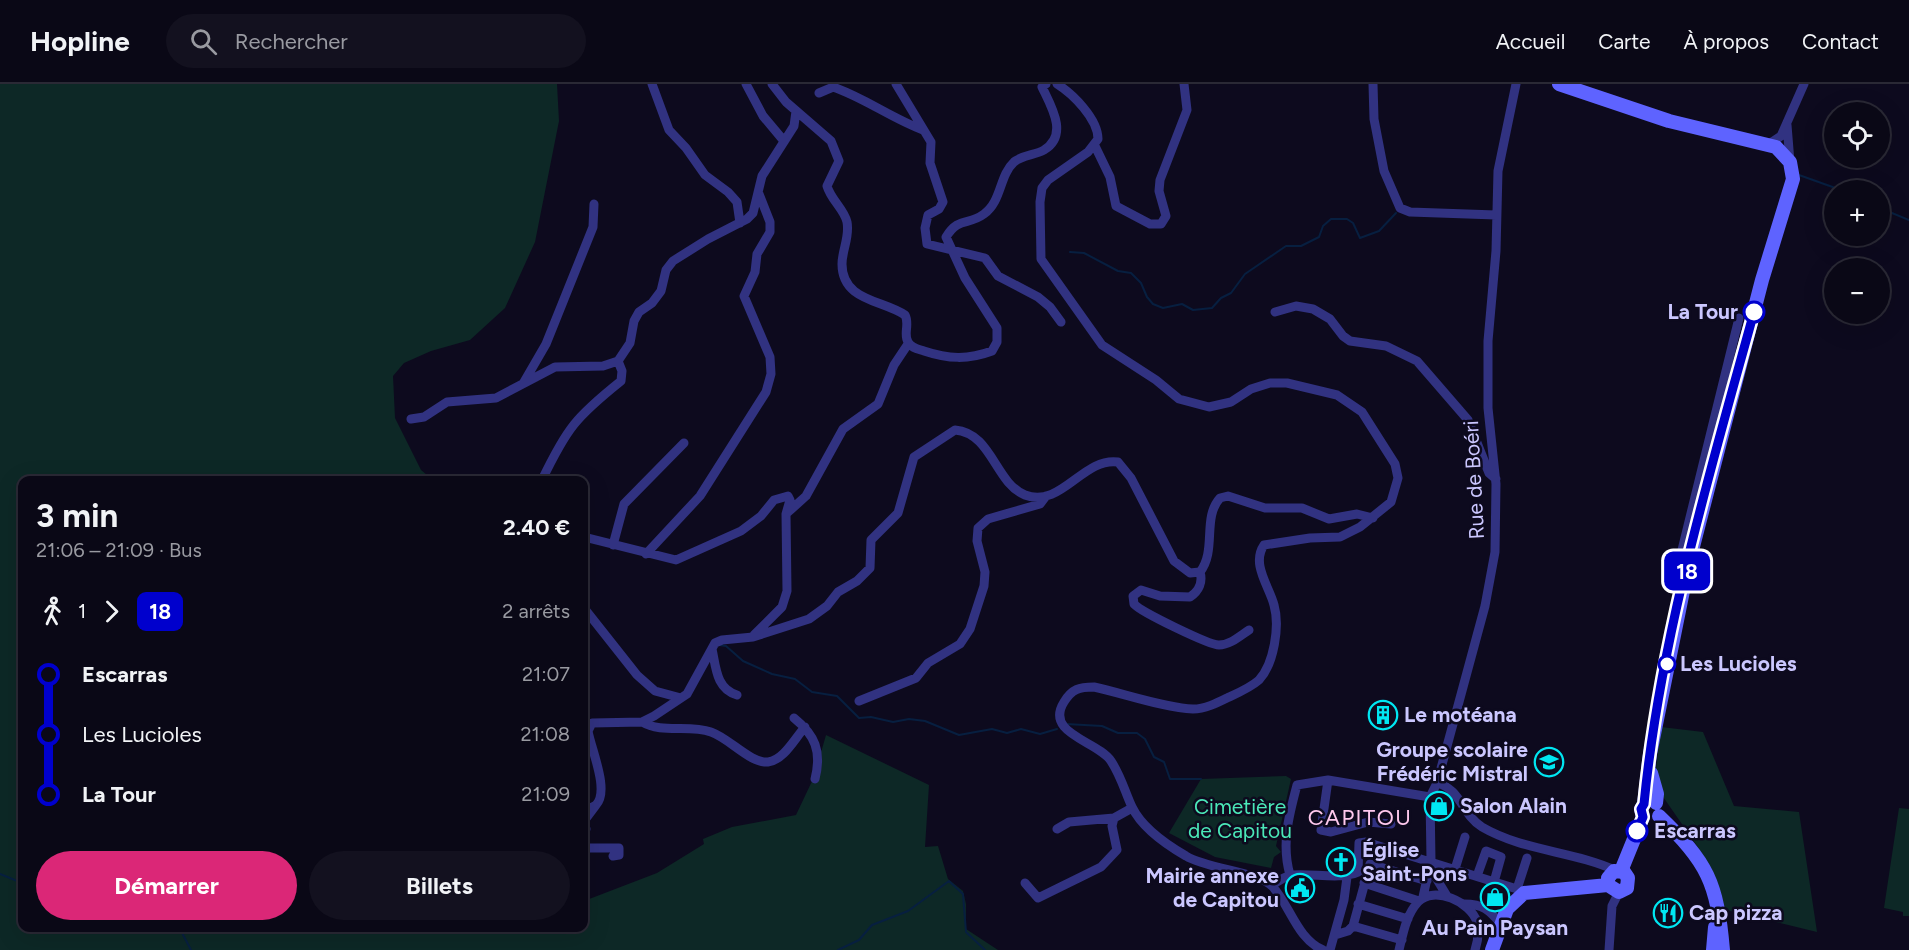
<!DOCTYPE html>
<html lang="fr">
<meta charset="utf-8">
<style>
body{margin:0;font-family:Figtree,sans-serif;background:#13111f;color:#f1f3f6;height:100vh;display:flex;flex-direction:column;font-size:22px;white-space:nowrap}
*{box-sizing:border-box;margin:0}
p{font-size:20px;color:#999aa1}
.icon{flex:none;width:33px;height:33px;fill:none;stroke:currentColor;stroke-width:2;stroke-linecap:round;stroke-linejoin:round}
.map{position:relative;flex:1;overflow:hidden}
.details{position:absolute;left:18px;top:392px;width:570px;height:456px;display:flex;flex-direction:column;background:#0a0816;border-radius:12px;box-shadow:0 6px 24px #0002,0 0 0 2px #2a2935}
.details>*{flex:none}
.badge{padding:0 12px;border-radius:9px;font-size:21px;line-height:39px}
.fabs{position:absolute;left:1824px;top:18px;display:grid;gap:12px}
.fabs a{display:grid;place-items:center;width:66px;height:66px;border-radius:50%;background:#0a0816;box-shadow:0 6px 24px #0002,0 0 0 2px #2a2935;font-size:30px}
.map>.badge{position:absolute;translate:-50% -50%;box-shadow:0 0 0 3px #fff}
.legs{display:flex;align-items:center;gap:9px;height:66px;padding:0 18px;font-size:20px}
.legs p{margin-inline-start:auto}
.headline{display:flex;align-items:center;justify-content:space-between;height:102px;padding:0 18px}
h1{font-size:33px;font-weight:700;line-height:45px}
.action{display:flex;gap:12px;margin-top:auto;padding:12px 18px}
.action a{flex:1;height:69px;border-radius:36px;background:#db2777;color:#fff;font-size:24px;font-weight:700;line-height:69px;text-align:center}
.action a+a{background:#13111f;color:#f1f3f6}
ul{padding:0 18px;list-style:none}
li{display:flex;align-items:center;gap:21px;height:60px;font-size:22px}
li i{display:grid;place-items:center;width:9px;height:100%;margin:0 8px;background:currentColor}
li i::after{content:'';width:15px;height:15px;margin:-8px;border:4px solid;border-radius:50%;background:#0a0816}
li p{margin-inline-start:auto}
li:first-child i{background:linear-gradient(#0000 50%,currentColor 0)}
li:last-child i{background:linear-gradient(currentColor 50%,#0000 0)}
header{display:flex;align-items:center;gap:36px;box-sizing:border-box;height:84px;padding:0 30px;background:#0a0816;border-bottom:2px solid #2a2935}
header strong{font-size:28px}
nav{display:flex;gap:33px;margin-inline-start:auto;font-size:21px}
.search{width:420px;height:54px;background:#13111f;display:flex;align-items:center;gap:15px;box-sizing:border-box;padding:0 21px;border-radius:33px;color:#999aa1;font-size:22px}
.map>svg:first-child{display:block}
.green{fill:#0d2826}
.lines{fill:none;stroke-linecap:round;stroke-linejoin:round}
.stream{stroke:#071f40;stroke-width:2}
.street{stroke:#313281;stroke-width:9}
.secondary{stroke:#5e63ff;stroke-width:14}
.line-1-casing{stroke:#fff;stroke-width:14}
.line-1{stroke:#0000cd;stroke-width:9}
.stop-1-dot{fill:#fff;stroke:#0000cd;stroke-width:3}
.labels{text-anchor:middle;stroke-width:5;stroke-linejoin:round;paint-order:stroke}
.stop-label{font-size:21px;font-weight:bold;fill:#cbc7ff;stroke:#0d0a1e;text-anchor:start}
.street-label{font-size:21px;fill:#cbc7ff;stroke:#0d0a1e}
.poi-label{font-size:21px;font-weight:bold;fill:#cbc7ff;stroke:#0d0a1e;text-anchor:start}
.park-label{font-size:21px;fill:#4be7b8;stroke:#0d0a1e}
.neighbourhood-label{font-size:22px;letter-spacing:1.5px;fill:#ffc9ee;stroke:#0d0a1e}
</style>
<header>
<strong>Hopline</strong>
<div class="search"><svg class="icon" aria-label="search" viewBox="0 0 24 24"><circle cx="10" cy="10" r="6"/><path d="M15 15l6 6"/></svg>Rechercher</div>
<nav><a>Accueil</a><a>Carte</a><a>À propos</a><a>Contact</a></nav>
</header>
<div class="map">
<svg width="1909" height="866" viewBox="0 0 1909 866">
<rect width="100%" height="100%" fill="#0d0a1e"/>
<!-- green -->
<path class="green" d="M0 0H557L559 37 535 158 505 224 470 256 431 267 404 279 393 292 395 334 421 386 433 396H22V843H584V817L657 789 704 760 703 755 732 743 796 731 814 693 826 651 929 701 925 763 938 762 948 795 963 807 966 820V845L998 866H0Z
M1661 643 1703 648 1734 722 1799 728 1817 848 1726 826 1713 791 1702 769 1659 707 1656 685Z
M1286 692 1291 695 1276 762 1281 768 1274 773 1271 784 1215 773 1169 749 1201 695Z
M1899 724 1909 725V832H1903V828L1884 824Z"/>
<g class="lines">
<!-- stream -->
<path class="stream" d="M1799 91 1841 106
M1880 124 1909 136
M1070 168 1084 169 1118 187 1131 189 1141 199 1147 213 1153 220 1163 224 1182 220 1193 226 1212 224 1221 214 1231 209 1245 190 1286 162H1301L1319 153 1323 142 1331 135H1347L1353 139 1360 154 1379 147 1396 129
M719 561 726 562 743 577 772 590 795 595 812 608 837 612 859 634 871 633 893 638 909 635 925 637 959 651 992 645 1007 649 1021 645 1040 650 1057 645
M1066 640 1102 642 1118 649H1137L1145 655 1154 673 1164 678 1170 695H1201
M0 790 22 799
M179 843 191 866
M838 866 859 856 872 841 908 827 949 797 963 810 966 848 985 866"/>
<!-- street -->
<path class="street" d="M652 0 669 46 686 64 705 91 728 108 737 118 740 139
M746 0 763 32 784 57
M772 0 786 18 831 57 839 77 827 102C831 116 844 125 847 138 850 153 842 166 842 180 842 217 883 216 905 231 910 240 903 250 908 258 911 264 918 265 924 267 948 275 968 276 992 267L997 258V244L965 194 946 153C959 132 968 142 984 130 1002 117 999 92 1014 78 1022 71 1036 71 1044 66 1069 51 1051 22 1042 3L1046 0
M896 0 931 58 930 79 943 118 939 125 928 131 925 144 927 160 985 174 998 192 1038 213 1050 223 1061 238
M1057 0C1073 10 1098 35 1098 55L1088 68 1048 96 1042 104 1040 118 1041 175 1102 261 1156 296 1179 315 1209 323 1231 318 1251 305 1270 299H1287L1337 311 1362 328 1395 380 1398 394 1391 418 1360 443 1340 453 1310 454 1264 461C1251 480 1269 502 1274 521 1280 542 1274 580 1259 596 1250 604 1238 609 1227 614 1217 619 1205 625 1193 625 1165 624 1122 609 1094 603 1079 603 1072 605 1064 618 1044 650 1098 657 1111 677 1121 692 1125 708 1132 723 1142 744 1167 761 1186 772 1207 785 1258 788 1272 802 1290 821 1297 855 1323 866
M1373 0 1374 35 1384 87 1400 124 1410 128 1496 131
M819 9 833 3C865 14 891 34 923 46
M1787 41 1790 78
M1769 60 1781 52 1804 0
M1095 62 1110 93 1116 122 1150 140H1161L1166 132 1159 107 1160 96 1187 26 1184 0
M1275 228 1296 222 1313 225 1330 235 1343 252 1350 257 1386 262 1417 277 1468 336 1489 389 1496 395
M524 298 546 260 593 143 594 120
M411 335 424 333 447 318 496 314 555 283 603 282 618 277 630 259 634 237 639 228 652 219 661 207 666 186 673 177 708 155 747 135 753 129 762 92 794 42 796 27
M542 396C567 344 576 333 621 297L622 287 618 277
M584 453 676 476 741 447 761 432 774 416 788 412 790 416 786 430
M613 461 624 420 684 359
M646 470 700 412 766 308 771 290 770 273 744 212 755 188 757 170 770 148V138L759 110
M1688 482 1680 478 1681 470 1739 234
M1200 488C1203 498 1199 507 1190 513L1160 512 1141 506 1133 512 1134 520C1141 528 1209 561 1219 561 1230 561 1240 552 1249 546
M584 524 637 591 655 607 681 614
M754 551 782 523 787 507 786 430 806 412 843 345 878 320 894 281 908 260
M712 565C716 583 716 605 737 611
M859 617 916 594 928 579 960 560 970 545 984 502 985 488 977 457 978 444 988 435 1040 420 1046 412
M794 634C815 651 822 667 815 695
M642 638C662 650 689 640 711 648 729 654 751 680 768 678 784 676 795 654 805 643
M1328 696 1321 746 1331 748 1368 738 1391 740
M1437 699C1461 705 1462 731 1482 743 1523 767 1574 767 1617 787
M584 727C587 725 594 723 596 721 610 707 591 665 588 647L592 639 642 638 654 632 687 610 715 559 722 556 753 553 809 535 827 522 838 508 857 497 870 484 871 456 898 429 914 373 955 346C992 349 995 399 1025 411 1061 425 1083 373 1118 378L1131 394 1174 477 1190 489 1200 488C1217 466 1202 434 1220 414L1228 412 1265 424H1302L1329 435 1357 430 1373 434
M1057 745 1069 738 1114 734
M584 749 586 745 584 737 596 721
M584 764H619V771L613 772
M1430 784 1447 812
M1455 785 1465 753
M1290 791C1281 760 1289 731 1297 701L1328 696 1430 713
M1477 792 1486 767 1501 773 1494 798
M1025 799 1038 814 1101 783 1117 766 1112 742 1114 734 1132 724
M1364 799 1419 817
M1271 801C1278 798 1285 792 1292 791 1314 789 1339 796 1358 788L1359 759 1366 758 1517 805 1524 809
M1517 805 1527 774
M1423 813 1431 776 1430 713 1437 699 1485 522 1495 468 1496 400 1488 324V257L1496 167 1498 87 1516 0
M1358 820 1408 835
M1464 820C1483 820 1489 826 1501 840
M1353 842 1402 856
M1335 851 1348 847 1353 842 1370 780 1427 797
M1330 866 1344 816 1347 793
M1399 866C1403 850 1406 831 1418 818 1434 801 1471 818 1477 838 1479 847 1478 857 1475 866
M1609 866 1612 822 1619 808"/>
<!-- secondary -->
<path class="secondary" d="M1559 0 1669 37 1776 63 1790 78 1793 95 1762 196 1688 482 1650 670 1644 720 1641 725 1643 733
M1651 689 1657 710 1656 719
M1659 732C1708 779 1717 798 1723 866
M1621 787 1643 733
M1492 866 1507 825 1524 809 1608 801 1619 808 1627 804 1628 794 1624 788 1614 787 1608 794V801
M1713 866 1715 843"/>
</g>
<g class="lines">
<!-- line-1 casing -->
<g class="line-1-casing">
<path id="line-1" d="M1637 747 1643 733 1641 725 1644 720C1660 555 1710 388 1754 228"/>
</g>
<!-- line-1 -->
<use href="#line-1" class="line-1"/>
</g>
<!-- icons -->
<defs>
<g id="building-ring" transform="scale(1.5)"><circle r="9.5" fill="#0d0a1e" stroke="#00e7f2" stroke-width="1.5"/><path d="M-4-6H4V6H1V3H-1V6H-4ZM-2.5-4.3h1.7v1.8h-1.7ZM.8-4.3h1.7v1.8H.8ZM-2.5-1h1.7V.8h-1.7ZM.8-1h1.7V.8H.8Z" fill="#00e7f2"/></g>
<g id="school-ring" transform="scale(1.5)"><circle r="9.5" fill="#0d0a1e" stroke="#00e7f2" stroke-width="1.5"/><path d="M0-5L7-2L0 1L-7-2ZM-4 1L0 2.5L4 1V4Q0 6-4 4Z" fill="#00e7f2"/></g>
<g id="shop-ring" transform="scale(1.5)"><circle r="9.5" fill="#0d0a1e" stroke="#00e7f2" stroke-width="1.5"/><path d="M-5-2.5h2.3a2.7 3.5 0 0 1 5.4 0H5L5.5 6h-11ZM-1.5-2.5h3a1.5 2.3 0 0 0-3 0Z" fill="#00e7f2"/></g>
<g id="church-ring" transform="scale(1.5)"><circle r="9.5" fill="#0d0a1e" stroke="#00e7f2" stroke-width="1.5"/><path d="M-1.2-6h2.4v3.5h3.3v2.4h-3.3V6h-2.4V-.1h-3.3v-2.4h3.3Z" fill="#00e7f2"/></g>
<g id="civic-ring" transform="scale(1.5)"><circle r="9.5" fill="#0d0a1e" stroke="#00e7f2" stroke-width="1.5"/><path d="M-.6-6.5H3V-4.5H.6V-3L4-1V1h2V6H-6V1h2V-1L-.6-3ZM-1.2 2.5V6h2.4V2.5Z" fill="#00e7f2"/></g>
<g id="restaurant-ring" transform="scale(1.5)"><circle r="9.5" fill="#0d0a1e" stroke="#00e7f2" stroke-width="1.5"/><path d="M-5-6h1v4h1v-4h1v4h1v-4h1v5L-1.5 .5V6h-2V.5L-5-1ZM5-6V6H3V1.5H1.5Q1.5-4 5-6Z" fill="#00e7f2"/></g>
</defs>
<g fill-rule="evenodd">
<use href="#building-ring" x="1383" y="631"/>
<use href="#school-ring" x="1549" y="678"/>
<use href="#shop-ring" x="1439" y="722"/>
<use href="#church-ring" x="1341" y="778"/>
<use href="#civic-ring" x="1300" y="804"/>
<use href="#shop-ring" x="1495" y="813"/>
<use href="#restaurant-ring" x="1668" y="829"/>
</g>
<!-- markers -->
<g class="stop-1-dot">
<circle cx="1754" cy="228" r="10"/>
<circle cx="1667" cy="580" r="8"/>
<circle cx="1637" cy="747" r="10"/>
</g>
<g class="labels">
<!-- stop labels -->
<g class="stop-label">
<text x="1738" y="235" text-anchor="end">La Tour</text>
<text x="1680" y="587">Les Lucioles</text>
<text x="1654" y="754">Escarras</text>
</g>
<!-- street labels -->
<g class="street-label">
<text transform="translate(1474 396) rotate(-93)" y="7">Rue de Boéri</text>
</g>
<!-- poi labels -->
<g class="poi-label">
<text x="1404" y="638">Le motéana</text>
<text x="1528" y="673" text-anchor="end">Groupe scolaire<tspan x="1528" dy="24">Frédéric Mistral</tspan></text>
<text x="1460" y="729">Salon Alain</text>
<text x="1362" y="773">Église<tspan x="1362" dy="24">Saint-Pons</tspan></text>
<text x="1279" y="799" text-anchor="end">Mairie annexe<tspan x="1279" dy="24">de Capitou</tspan></text>
<text x="1689" y="836">Cap pizza</text>
<text x="1495" y="851" text-anchor="middle">Au Pain Paysan</text>
</g>
<!-- park labels -->
<g class="park-label">
<text x="1240" y="730">Cimetière<tspan x="1240" dy="24">de Capitou</tspan></text>
</g>
<!-- neighbourhood labels -->
<g class="neighbourhood-label">
<text x="1360" y="741">CAPITOU</text>
</g>
</g>
</svg>
<div class="fabs">
<a><svg class="icon" aria-label="locate" viewBox="0 0 24 24"><circle cx="12" cy="12" r="6"/><path d="M12 2v4M12 18v4M2 12h4M18 12h4"/></svg></a>
<a>+</a>
<a>−</a>
</div>
<b class="badge" style="left:1687px;top:487px;background:#0000cd;color:#fff">18</b>
<section class="details">
<div class="headline"><div><h1>3 min</h1><p>21:06 – 21:09 · Bus</p></div><b>2.40 €</b></div>
<div class="legs"><svg class="icon" aria-label="walk" viewBox="0 0 24 24"><circle cx="13" cy="4" r="2"/><path d="M13 8l-2 6 4 7M11 14l-3 7M7 12l3-4h3l4 4"/></svg>1<svg class="icon" aria-label="forward" viewBox="0 0 24 24"><path d="M9 5l7 7-7 7"/></svg><b class="badge" style="background:#0000cd;color:#fff">18</b><p>2 arrêts</p></div>
<ul>
<li><i style="color:#0000cd"></i><b>Escarras</b><p>21:07</p></li>
<li><i style="color:#0000cd"></i><span>Les Lucioles</span><p>21:08</p></li>
<li><i style="color:#0000cd"></i><b>La Tour</b><p>21:09</p></li>
</ul>
<div class="action"><a>Démarrer</a><a>Billets</a></div>
</section>
</div>
